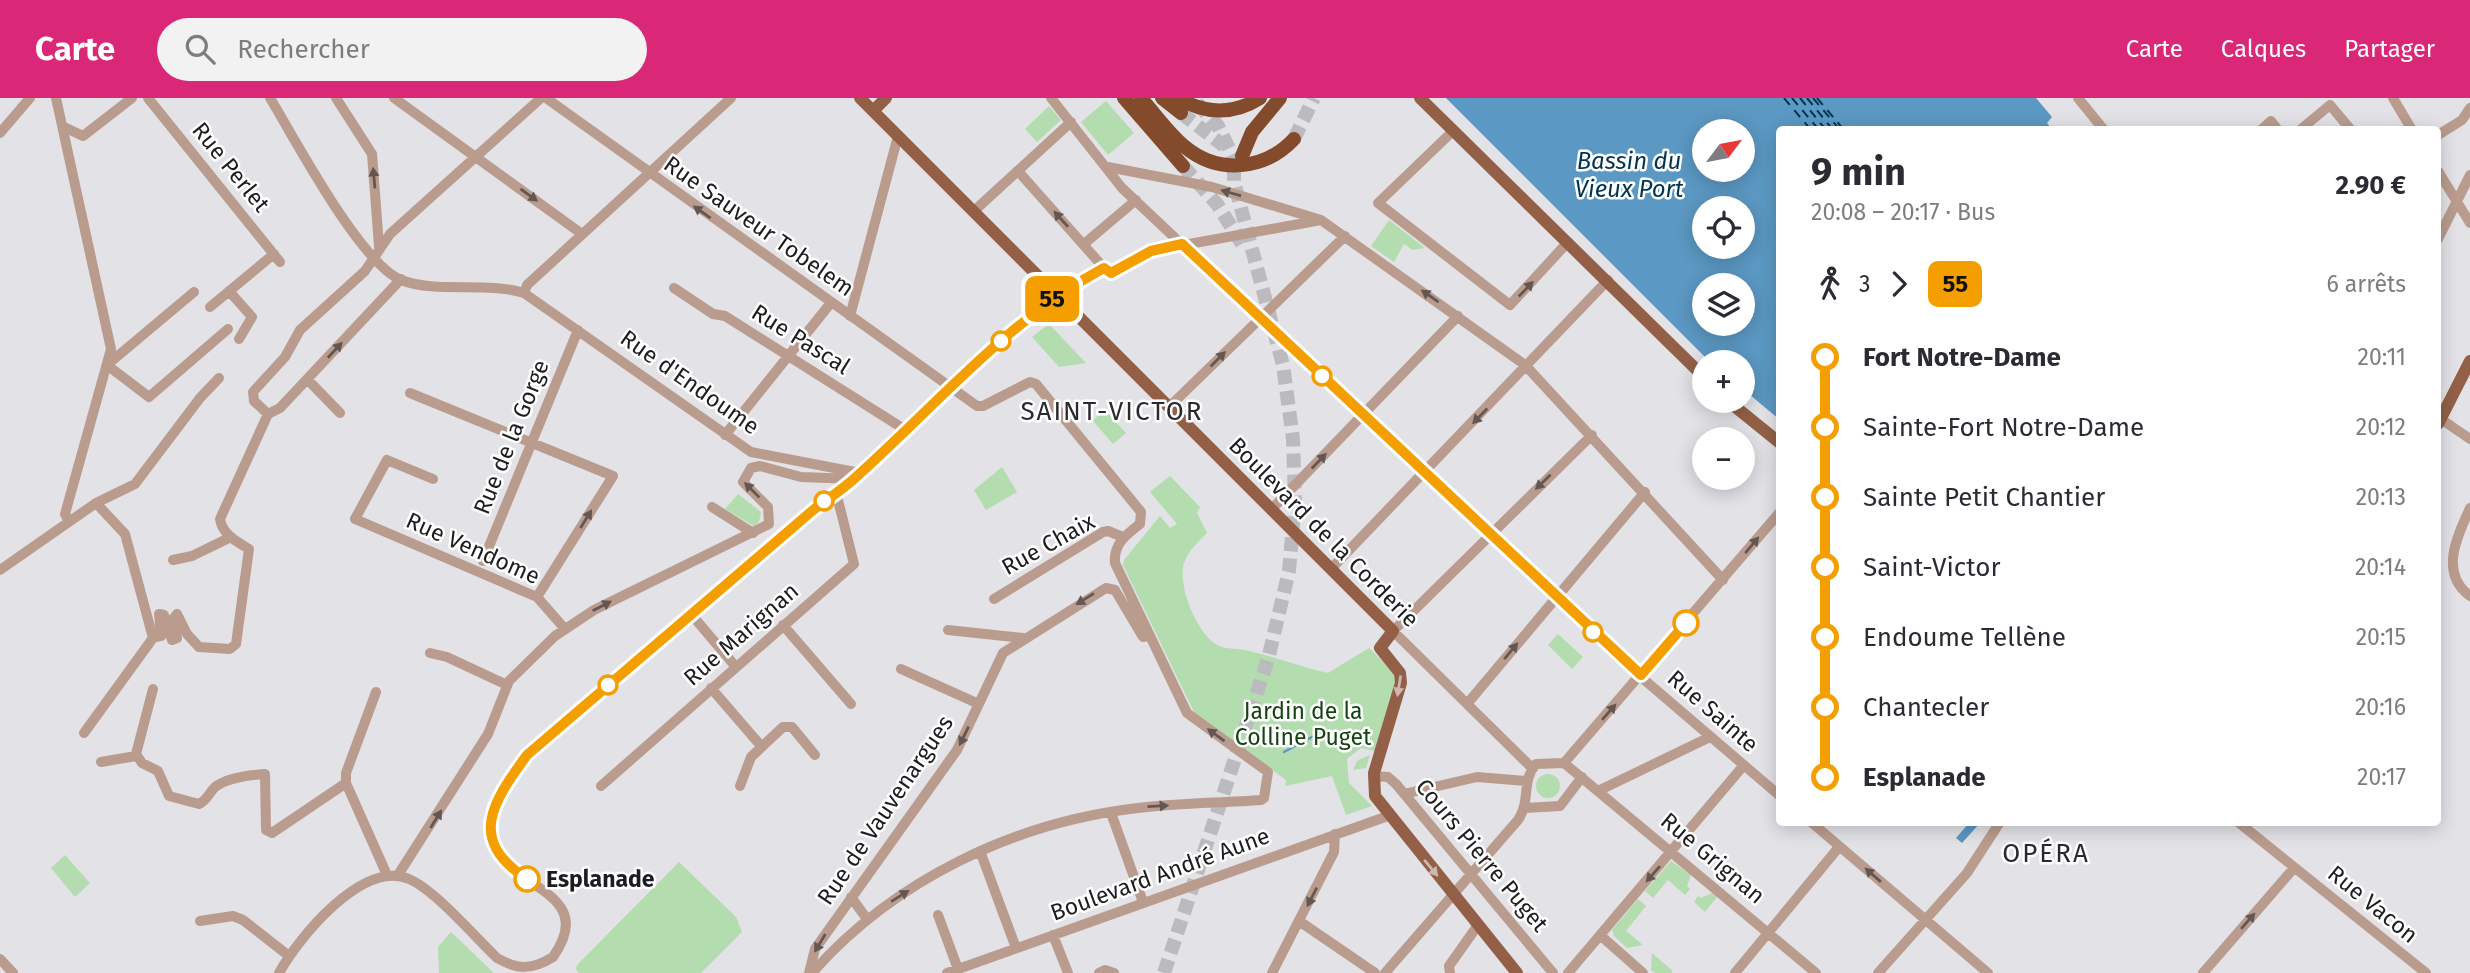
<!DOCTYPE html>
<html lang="fr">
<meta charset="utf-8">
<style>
body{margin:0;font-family:"Fira Sans",sans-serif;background:#f2f2f3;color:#2b2b33;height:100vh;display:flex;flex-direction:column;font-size:26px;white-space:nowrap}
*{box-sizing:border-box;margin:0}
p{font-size:23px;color:#7c7c81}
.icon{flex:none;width:38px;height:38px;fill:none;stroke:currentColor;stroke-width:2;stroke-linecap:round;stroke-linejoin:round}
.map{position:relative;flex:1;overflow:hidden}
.details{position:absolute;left:1776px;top:28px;width:665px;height:700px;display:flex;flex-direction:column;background:#fff;border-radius:7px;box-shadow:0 4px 18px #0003}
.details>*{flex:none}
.badge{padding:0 14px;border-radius:10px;font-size:24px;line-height:46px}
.needle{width:46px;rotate:58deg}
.tools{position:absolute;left:1692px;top:21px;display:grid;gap:14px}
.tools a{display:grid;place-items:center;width:63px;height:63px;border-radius:50%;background:#fff;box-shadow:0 4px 18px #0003;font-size:35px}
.map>.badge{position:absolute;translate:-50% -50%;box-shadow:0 0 0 4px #fff}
.legs{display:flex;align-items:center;gap:10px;height:77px;padding:0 35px;font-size:23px}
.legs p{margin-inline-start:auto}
.overview{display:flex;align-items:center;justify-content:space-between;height:119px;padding:0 35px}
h1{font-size:38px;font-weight:700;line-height:52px}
ul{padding:0 35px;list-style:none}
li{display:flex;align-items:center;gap:24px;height:70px;font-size:26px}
li i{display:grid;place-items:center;width:10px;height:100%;margin:0 9px;background:currentColor}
li i::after{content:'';width:18px;height:18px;margin:-9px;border:5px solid;border-radius:50%;background:#fff}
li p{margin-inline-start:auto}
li:first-child i{background:linear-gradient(#0000 50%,currentColor 0)}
li:last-child i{background:linear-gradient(currentColor 50%,#0000 0)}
header{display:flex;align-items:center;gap:42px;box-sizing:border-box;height:98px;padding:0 35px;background:#db2777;color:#fff}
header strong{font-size:33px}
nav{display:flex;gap:38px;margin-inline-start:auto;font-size:24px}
.search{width:490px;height:63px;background:#f2f2f3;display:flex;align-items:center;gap:18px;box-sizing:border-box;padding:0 24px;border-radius:38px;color:#7c7c81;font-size:26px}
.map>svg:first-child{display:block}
.green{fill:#b3ddaf}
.water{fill:#5b98c3;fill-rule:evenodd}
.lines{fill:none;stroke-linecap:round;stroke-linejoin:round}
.stream{stroke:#5b98c3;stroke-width:2.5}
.ferry{stroke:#003451;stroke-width:2;stroke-dasharray:9 7;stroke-linecap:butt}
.highway-tunnel{stroke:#bbbbbf;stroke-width:14;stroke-dasharray:14 7;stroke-linecap:butt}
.minor{stroke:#ba9c8e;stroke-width:10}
.major{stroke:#936047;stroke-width:12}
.highway{stroke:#844a2c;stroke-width:14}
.oneway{fill:#645651}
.oneway2{fill:#ceb7ac}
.line-1-casing{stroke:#fff;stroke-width:16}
.line-1{stroke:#f49e00;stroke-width:10}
.stop-1-dot{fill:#fff;stroke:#f49e00;stroke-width:3.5}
.labels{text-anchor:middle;stroke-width:5;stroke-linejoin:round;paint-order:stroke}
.street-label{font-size:23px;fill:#1d1d1f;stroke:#fff}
.park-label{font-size:23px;fill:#134411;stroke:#fff}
.stop-label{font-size:23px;font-weight:bold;fill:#1d1d1f;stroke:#fff;text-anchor:start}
.water-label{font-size:24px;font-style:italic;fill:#003451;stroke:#fff}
.quarter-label{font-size:26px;letter-spacing:2px;fill:#2a292d;stroke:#fff}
</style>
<header>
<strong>Carte</strong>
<div class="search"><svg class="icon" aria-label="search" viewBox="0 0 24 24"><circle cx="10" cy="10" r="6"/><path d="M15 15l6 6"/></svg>Rechercher</div>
<nav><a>Carte</a><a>Calques</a><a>Partager</a></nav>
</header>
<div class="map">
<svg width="2470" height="875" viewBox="0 0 2470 875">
<rect width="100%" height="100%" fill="#e2e2e7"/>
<!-- green -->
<path class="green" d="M1106 3 1134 35 1108 57 1081 24Z
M1049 8 1061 22 1037 44 1025 31Z
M1389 122 1425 150 1413 152 1404 146 1394 164 1371 148Z
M1049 226 1086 265 1059 269 1032 239Z
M1104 311 1126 335 1113 346 1093 323Z
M1002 369 1017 394 986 412 974 392Z
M1170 378 1200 409 1197 415 1207 435C1198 444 1188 453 1184 465 1177 487 1197 536 1217 547 1226 552 1240 550 1249 553 1276 559 1302 569 1328 575L1369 550 1392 572 1396 584 1375 653 1361 650 1347 661 1349 685 1372 708 1346 717 1332 678 1285 688 1286 682 1194 614 1123 467 1124 462 1160 418 1170 430 1177 426 1150 394Z
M738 396 761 414 759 424 754 428 725 411Z
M1558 536 1583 559 1572 571 1548 547Z
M1370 657 1366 670 1353 672 1357 663Z
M1536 688a12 12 0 1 1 24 0a12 12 0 1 1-24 0Z
M65 757 90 785 75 799 51 770Z
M1671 763 1691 777 1687 788 1690 791 1685 797 1668 782 1653 800 1645 793Z
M679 764 736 819 742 834 701 875H579L576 871 577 867Z
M1712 795 1717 799 1705 814 1694 804 1698 798 1701 800Z
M1638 801 1646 808 1626 833 1643 847 1627 850 1614 838 1612 832Z
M451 834 494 875H439L438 849Z
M1652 855 1673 873 1671 875H1655L1651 872Z"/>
<!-- water -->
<path class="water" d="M1446 0H2036L2052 19 2047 25 2052 31 1780 32V322L1743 291V264H1710ZM1704 33H1743V72H1704ZM1704 110H1743V149H1704ZM1704 187H1743V226H1704Z
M1969 725H1980L1962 745 1956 740Z"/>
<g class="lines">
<!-- stream -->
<path class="stream" d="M1284 654 1325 632 1341 638 1351 649"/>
<!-- ferry -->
<path class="ferry" d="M1784 0 1811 32
M1792 0 1819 32
M1800 0 1826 32
M1807 0 1833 32
M1813 0 1840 32
M1817 0 1844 32"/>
<!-- highway-tunnel -->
<path class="highway-tunnel" d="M1197 5 1218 28 1237 67
M1181 15 1224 48
M1294 41 1314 0
M1183 68 1217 106 1244 149
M1164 875 1268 561 1289 473 1295 404 1293 341 1283 267 1234 84V58"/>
<!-- minor -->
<path class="minor" d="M56 0 111 251 65 416 69 424
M148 0 280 164
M270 0C295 41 360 165 401 182 437 196 485 183 524 195L751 354 860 375
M336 0 372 56 379 148
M394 0 582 136
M546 0 977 308H983L1030 284 1036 286 1141 414 1140 426C1127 436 1113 446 1115 465L1187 615 1268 674 1264 700 1261 702C1220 705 1178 705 1138 710 1015 724 894 782 812 875
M1051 0 1122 90 1641 579 1780 698
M2078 0 2104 32
M2393 0 2412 32
M64 29 83 38 132 0
M2261 32 2271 23 2278 32
M2300 32 2330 7 2351 32
M1453 33 1378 105 1510 207 1568 144
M0 35 30 0
M2438 37 2462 22 2470 10
M1108 69 1212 89 1321 122 1525 267 1723 482
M1018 73 1104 170
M2438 73 2470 125
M974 113 1071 24
M2438 141 2470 77
M1084 146 1136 102
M674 190 713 216 725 218 904 331
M229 193 252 219 239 241
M194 194 107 267 149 299 228 231
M524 195 527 187 731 0
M210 209 274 156
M850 218 898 38
M307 281 340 315
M410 295 613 378 537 499
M1169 309 1345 138
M268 316 280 310 401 181
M2438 319 2470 341
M725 337 830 206
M433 381 387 362 355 421 537 499 565 531
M96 405 125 436 153 540
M712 409 753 435
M2470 410C2457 439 2439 475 2470 498
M1271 412 1458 218
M173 462 192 458 231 439
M483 463 578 232
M1331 471 1608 182
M0 472 96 405 135 386 200 300 219 280
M994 501 1103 434 1108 433 1123 439
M691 516 736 569
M783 527 851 606
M948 532 1023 540
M430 555 447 559 507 587
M901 571 979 606
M711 590 761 648
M153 591 136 656 142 665 158 673 169 698 199 706C207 702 209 695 215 689 227 680 249 677 265 676L266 732 272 735 346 685
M376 594 346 675V685L387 777
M1467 606 1645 394
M84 635 153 540 161 538 159 516 164 517 172 542 177 540 173 521 177 516 187 536 199 549 230 551 236 546 249 451C237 444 222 436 220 421L268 316 254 303 253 294 285 259 300 232 365 173 390 136 541 0
M101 664 136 658
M1564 665 1780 414
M1532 670 1393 533 1592 337
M1373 678 1388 679 1396 686 1553 875
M601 688 854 466 836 394
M740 688 751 659 783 629H792L815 657
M1600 692 1710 639
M1404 696 1477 679 1526 683
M1525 710 1560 708 1582 679
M1111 715 1143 804
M1811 724 1988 875
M2238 724 2426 875
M980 753 1016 850
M398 777 488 636 509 583 555 538 594 512 769 426 768 409 743 384 751 370 760 368 801 379 854 381
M851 799 867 821
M938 817 958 871
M200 823 233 818 243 822 289 858
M1299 823 1375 875
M1053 837 1068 875
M1600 837 1643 875
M0 861 13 875
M279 875C299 839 363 761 409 781 435 792 475 839 497 860 518 872 532 872 553 859 604 787 488 789 490 733 491 705 511 679 527 657L812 413C826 402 842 392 855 380 935 308 1007 222 1104 170L1111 175 1151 153 1321 122
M809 875 815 851 957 652 1003 555 1106 490 1115 492 1143 539 1148 538
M947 875 1388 718
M1099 875 1105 872 1114 875
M1272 875 1334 754 1335 736
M1385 875 1518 722C1531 703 1521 683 1536 666L1564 665 1816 875
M1450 875 1449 868 1478 827
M1568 875 1744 667
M1735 875 1839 749
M1878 875 1967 775 2000 724
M2203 875 2294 770"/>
<!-- major -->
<path class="major" d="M860 0 1393 533 1380 550 1400 575 1401 585 1374 675 1375 698 1517 875
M1420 0 1704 279
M873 13 886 0
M1728 303 1780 345
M2438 326 2470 263"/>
<!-- highway -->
<path class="highway" d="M1124 0 1183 68
M1141 0C1155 16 1168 35 1185 49 1219 77 1265 72 1294 41
M1162 0 1181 15
M1178 0C1205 16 1233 17 1260 0
M1242 58 1252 34 1280 0"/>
</g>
<!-- one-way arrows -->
<defs><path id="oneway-solid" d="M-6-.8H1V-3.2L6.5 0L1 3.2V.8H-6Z" transform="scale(1.75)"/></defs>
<g class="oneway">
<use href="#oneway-solid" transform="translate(374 80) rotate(-95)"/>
<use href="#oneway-solid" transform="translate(1231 95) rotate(-164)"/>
<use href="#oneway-solid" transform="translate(529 97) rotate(36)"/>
<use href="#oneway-solid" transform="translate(702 114) rotate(-145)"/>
<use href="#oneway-solid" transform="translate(1061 121) rotate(-132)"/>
<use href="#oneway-solid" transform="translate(1526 191) rotate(-46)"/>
<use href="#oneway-solid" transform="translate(1430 198) rotate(-145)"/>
<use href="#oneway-solid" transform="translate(335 252) rotate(-47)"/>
<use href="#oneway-solid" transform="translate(1218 261) rotate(-45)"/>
<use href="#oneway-solid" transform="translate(1480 318) rotate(134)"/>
<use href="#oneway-solid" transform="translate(1319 363) rotate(-46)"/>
<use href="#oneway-solid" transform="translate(1543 384) rotate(136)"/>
<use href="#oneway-solid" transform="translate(752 392) rotate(-135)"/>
<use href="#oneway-solid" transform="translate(586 421) rotate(-58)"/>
<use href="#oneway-solid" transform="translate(1752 447) rotate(-50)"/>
<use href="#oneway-solid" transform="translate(1085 501) rotate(148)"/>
<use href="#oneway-solid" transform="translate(602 508) rotate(-27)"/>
<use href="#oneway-solid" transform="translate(1511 553) rotate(-50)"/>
<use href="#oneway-solid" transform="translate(1609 614) rotate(-49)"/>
<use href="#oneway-solid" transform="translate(1216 637) rotate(-144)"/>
<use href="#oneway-solid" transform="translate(964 638) rotate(116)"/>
<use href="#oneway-solid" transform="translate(1158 708) rotate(-3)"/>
<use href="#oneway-solid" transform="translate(436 721) rotate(-58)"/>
<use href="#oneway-solid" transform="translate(1653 776) rotate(131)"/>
<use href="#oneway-solid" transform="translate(1873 777) rotate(-139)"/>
<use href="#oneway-solid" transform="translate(900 798) rotate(-32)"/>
<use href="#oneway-solid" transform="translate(1312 799) rotate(117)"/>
<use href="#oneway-solid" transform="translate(2248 823) rotate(-49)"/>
<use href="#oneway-solid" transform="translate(820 845) rotate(121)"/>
</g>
<g class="oneway2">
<use href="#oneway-solid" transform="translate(1399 588) rotate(99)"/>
<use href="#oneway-solid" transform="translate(1431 770) rotate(50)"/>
</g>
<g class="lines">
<!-- line-1 casing -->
<g class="line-1-casing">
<path id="line-1" d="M527 781C467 742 492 705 527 657L812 413C826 402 842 392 855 380 936 308 1007 222 1104 170L1111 175 1151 153 1182 146 1641 577 1686 525"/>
</g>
<!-- line-1 -->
<use href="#line-1" class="line-1"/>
</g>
<!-- markers -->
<g class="stop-1-dot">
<circle cx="1001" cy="243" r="9"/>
<circle cx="1322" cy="278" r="9"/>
<circle cx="824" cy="403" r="9"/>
<circle cx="1686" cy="525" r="12"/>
<circle cx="1593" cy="534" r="9"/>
<circle cx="608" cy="587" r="9"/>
<circle cx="527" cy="781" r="12"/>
</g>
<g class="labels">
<!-- street labels -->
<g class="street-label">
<text transform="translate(231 69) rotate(51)" y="8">Rue Perlet</text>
<text transform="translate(759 128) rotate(35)" y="8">Rue Sauveur Tobelem</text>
<text transform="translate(801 241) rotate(32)" y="8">Rue Pascal</text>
<text transform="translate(690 284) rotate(35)" y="8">Rue d'Endoume</text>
<text transform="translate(511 339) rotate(-68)" y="8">Rue de la Gorge</text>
<text transform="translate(1324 434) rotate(45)" y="8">Boulevard de la Corderie</text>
<text transform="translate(1048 446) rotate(-29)" y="8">Rue Chaix</text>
<text transform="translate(473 450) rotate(24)" y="8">Rue Vendome</text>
<text transform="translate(741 536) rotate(-41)" y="8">Rue Marignan</text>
<text transform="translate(1713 613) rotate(41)" y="8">Rue Sainte</text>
<text transform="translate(885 712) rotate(-56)" y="8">Rue de Vauvenargues</text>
<text transform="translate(1482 757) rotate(50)" y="8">Cours Pierre Puget</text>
<text transform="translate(1713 760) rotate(40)" y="8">Rue Grignan</text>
<text transform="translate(1160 776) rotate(-20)" y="8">Boulevard André Aune</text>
<text transform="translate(2373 806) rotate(39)" y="8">Rue Vacon</text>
</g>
<!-- park labels -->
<g class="park-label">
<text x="1303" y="621">Jardin de la<tspan x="1303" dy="26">Colline Puget</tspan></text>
</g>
<!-- stop labels -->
<g class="stop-label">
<text x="546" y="789">Esplanade</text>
</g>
<!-- water labels -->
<g class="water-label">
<text x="1629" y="71">Bassin du<tspan x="1629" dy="28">Vieux Port</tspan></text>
</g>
<!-- quarter labels -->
<g class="quarter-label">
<text x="1112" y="322">SAINT-VICTOR</text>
<text x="2046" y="764">OPÉRA</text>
</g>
</g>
</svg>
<div class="tools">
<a><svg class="needle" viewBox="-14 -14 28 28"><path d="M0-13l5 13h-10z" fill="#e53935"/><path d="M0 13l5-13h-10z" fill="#7c7c81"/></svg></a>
<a><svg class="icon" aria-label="locate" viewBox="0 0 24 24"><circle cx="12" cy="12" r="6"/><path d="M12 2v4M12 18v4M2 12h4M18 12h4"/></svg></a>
<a><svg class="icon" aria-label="layers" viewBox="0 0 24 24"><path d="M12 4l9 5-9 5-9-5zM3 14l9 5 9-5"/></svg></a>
<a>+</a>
<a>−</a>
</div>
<b class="badge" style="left:1052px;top:201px;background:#f49e00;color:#111">55</b>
<section class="details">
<div class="overview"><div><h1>9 min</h1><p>20:08 – 20:17 · Bus</p></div><b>2.90 €</b></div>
<div class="legs"><svg class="icon" aria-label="walk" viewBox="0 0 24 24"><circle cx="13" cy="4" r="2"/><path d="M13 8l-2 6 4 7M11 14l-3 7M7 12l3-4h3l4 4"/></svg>3<svg class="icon" aria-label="forward" viewBox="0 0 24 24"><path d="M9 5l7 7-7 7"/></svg><b class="badge" style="background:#f49e00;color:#111">55</b><p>6 arrêts</p></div>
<ul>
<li><i style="color:#f49e00"></i><b>Fort Notre-Dame</b><p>20:11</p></li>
<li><i style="color:#f49e00"></i><span>Sainte-Fort Notre-Dame</span><p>20:12</p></li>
<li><i style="color:#f49e00"></i><span>Sainte Petit Chantier</span><p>20:13</p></li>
<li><i style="color:#f49e00"></i><span>Saint-Victor</span><p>20:14</p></li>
<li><i style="color:#f49e00"></i><span>Endoume Tellène</span><p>20:15</p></li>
<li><i style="color:#f49e00"></i><span>Chantecler</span><p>20:16</p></li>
<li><i style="color:#f49e00"></i><b>Esplanade</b><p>20:17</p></li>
</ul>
</section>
</div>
